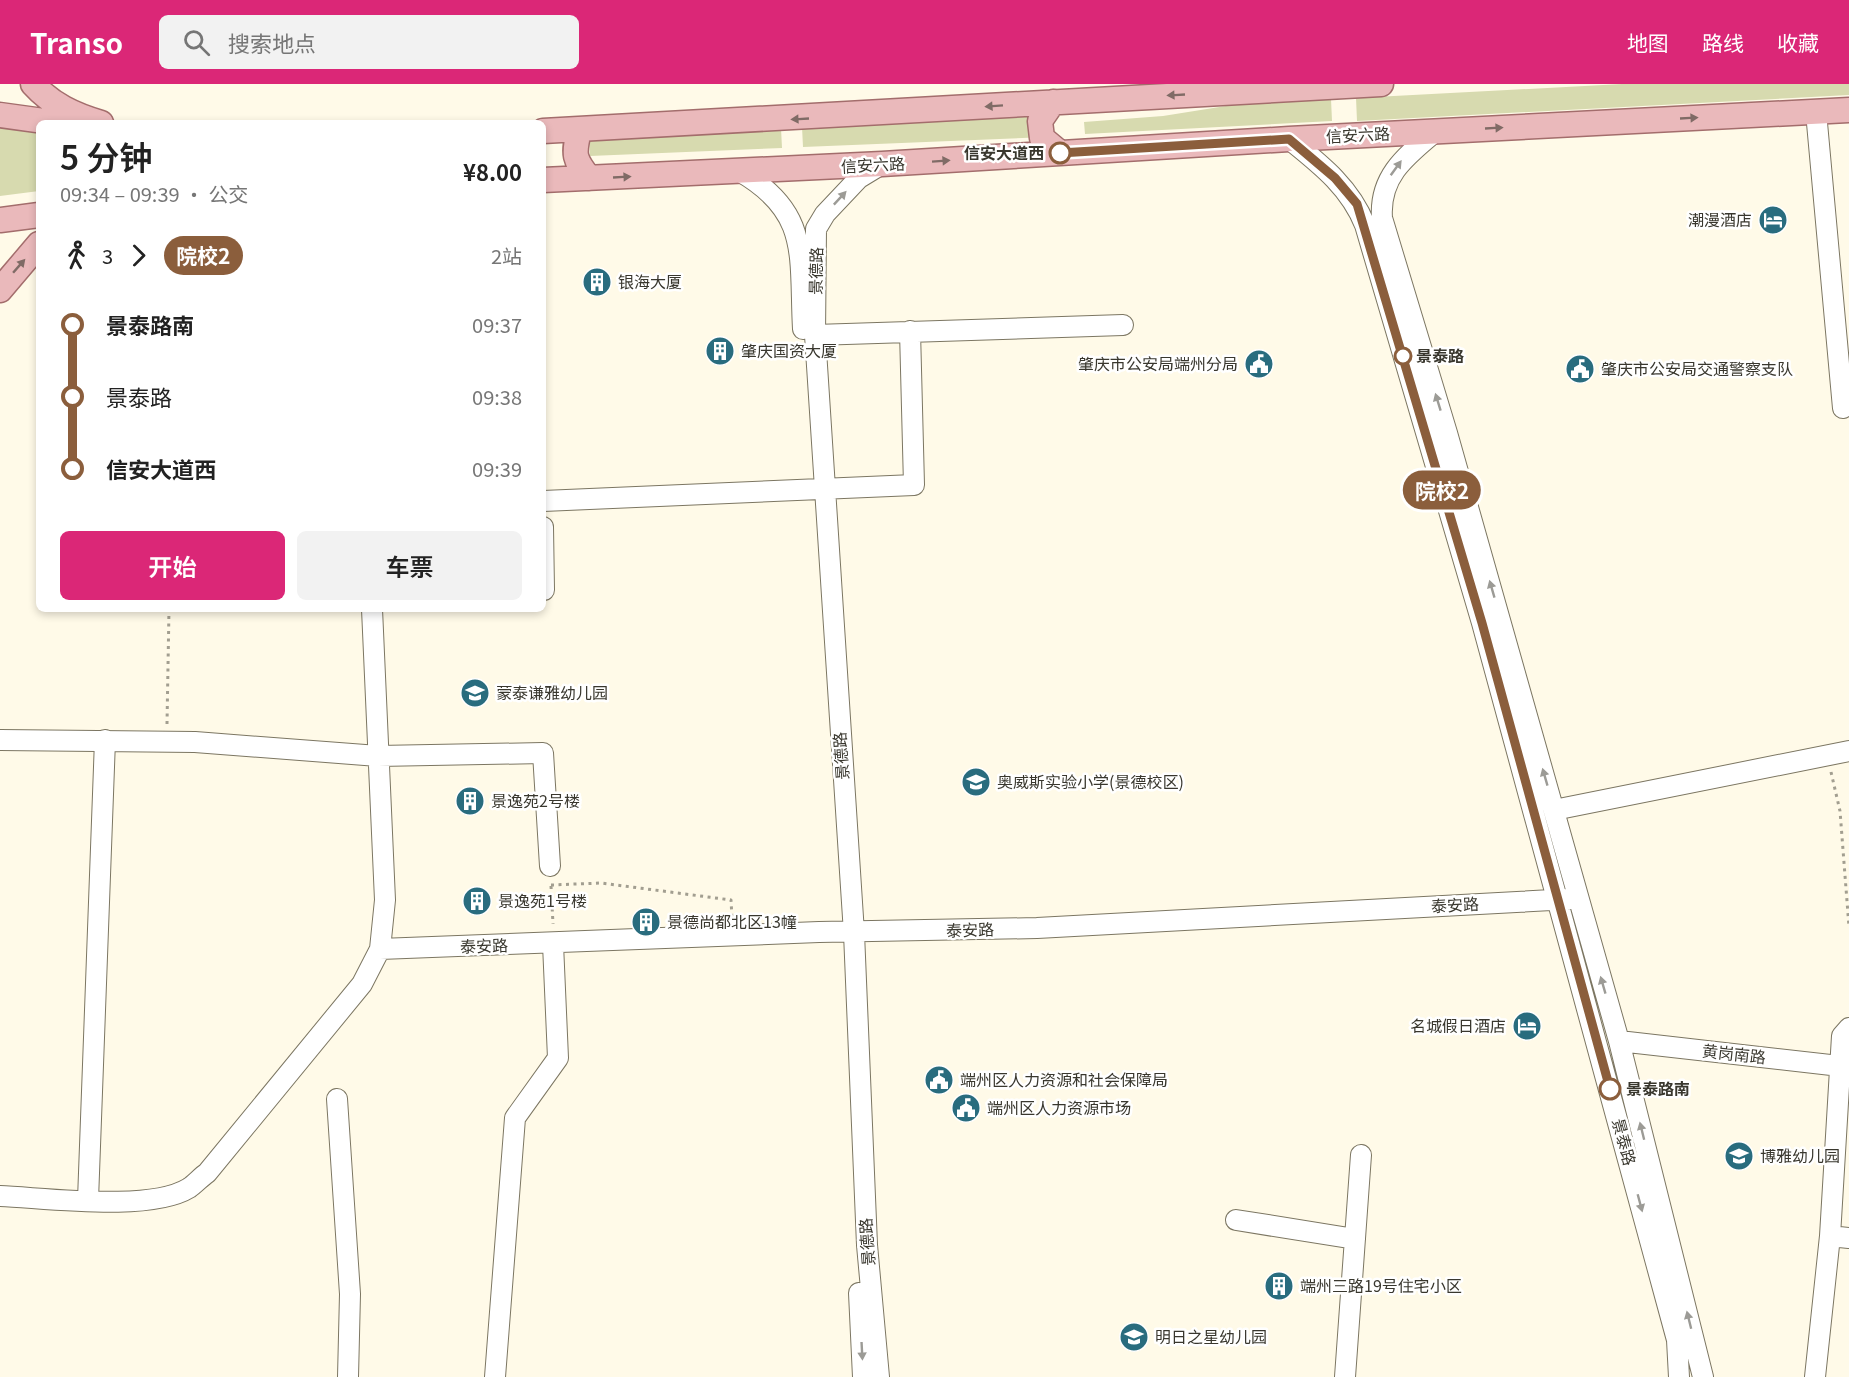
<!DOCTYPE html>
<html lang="zh">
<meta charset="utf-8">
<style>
body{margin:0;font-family:Georgia,"Noto Sans SC",serif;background:#f2f2f2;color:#222;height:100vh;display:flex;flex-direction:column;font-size:22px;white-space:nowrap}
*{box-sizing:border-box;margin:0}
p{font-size:20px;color:#767676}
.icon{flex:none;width:33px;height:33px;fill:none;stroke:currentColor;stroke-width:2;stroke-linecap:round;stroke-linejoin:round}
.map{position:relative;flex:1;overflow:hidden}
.details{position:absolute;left:36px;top:36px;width:510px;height:492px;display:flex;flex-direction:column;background:#fff;border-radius:9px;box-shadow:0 3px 9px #0003}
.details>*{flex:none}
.badge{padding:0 12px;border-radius:20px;font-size:21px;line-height:39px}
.map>.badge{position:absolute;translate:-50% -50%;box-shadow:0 0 0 3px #fff}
.legs{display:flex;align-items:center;gap:9px;height:66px;padding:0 24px;font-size:20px}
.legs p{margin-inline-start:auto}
.headline{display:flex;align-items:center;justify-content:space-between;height:102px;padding:0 24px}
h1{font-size:33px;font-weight:600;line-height:45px}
.primary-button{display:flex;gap:12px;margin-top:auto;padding:12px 24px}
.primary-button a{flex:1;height:69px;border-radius:9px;background:#db2777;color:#fff;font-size:24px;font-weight:600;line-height:69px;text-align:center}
.primary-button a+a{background:#f2f2f2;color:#222}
ul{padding:0 24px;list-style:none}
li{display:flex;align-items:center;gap:21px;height:72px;font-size:22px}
li i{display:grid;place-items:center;width:9px;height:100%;margin:0 8px;background:currentColor}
li i::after{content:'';width:15px;height:15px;margin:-8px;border:4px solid;border-radius:50%;background:#fff}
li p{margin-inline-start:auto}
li:first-child i{background:linear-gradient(#0000 50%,currentColor 0)}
li:last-child i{background:linear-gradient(currentColor 50%,#0000 0)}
header{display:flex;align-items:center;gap:36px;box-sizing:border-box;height:84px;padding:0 30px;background:#db2777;color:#fff}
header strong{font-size:28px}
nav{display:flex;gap:33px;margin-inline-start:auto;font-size:21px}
.search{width:420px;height:54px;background:#f2f2f2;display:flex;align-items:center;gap:15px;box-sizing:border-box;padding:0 21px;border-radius:9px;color:#767676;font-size:22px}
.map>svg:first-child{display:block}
.green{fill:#d7daaf}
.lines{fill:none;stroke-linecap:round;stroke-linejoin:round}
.minor-casing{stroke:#7c7662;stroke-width:22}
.major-casing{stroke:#a36d6c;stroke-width:27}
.path{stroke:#a29e90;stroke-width:3;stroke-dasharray:3 4.5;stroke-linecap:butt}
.minor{stroke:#fff;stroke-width:20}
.major{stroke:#eab9bb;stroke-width:24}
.oneway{fill:#806b66}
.oneway2{fill:#9c9b96}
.line-1-casing{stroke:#fff;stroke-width:14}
.line-1{stroke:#8b5e3c;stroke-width:9}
.stop-1-dot{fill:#fff;stroke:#8b5e3c;stroke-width:3}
.labels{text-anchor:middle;stroke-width:5;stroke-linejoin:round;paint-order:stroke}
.street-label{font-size:16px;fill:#39372e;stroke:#fff}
.stop-label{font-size:16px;font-weight:bold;fill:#39372e;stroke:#fff;text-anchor:start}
.poi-label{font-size:16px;fill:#39372e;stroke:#fff;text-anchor:start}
</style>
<header>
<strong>Transo</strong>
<div class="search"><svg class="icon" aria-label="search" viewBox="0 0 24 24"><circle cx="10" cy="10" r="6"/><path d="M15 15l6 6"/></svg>搜索地点</div>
<nav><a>地图</a><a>路线</a><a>收藏</a></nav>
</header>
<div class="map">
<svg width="1849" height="1293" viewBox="0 0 1849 1293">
<rect width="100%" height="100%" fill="#fffae8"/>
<!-- green -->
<path class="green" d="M1622 0H1849V11L1357 37 1356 14Z
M1331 15 1332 37 1085 50 1084 38 1163 32 1232 21Z
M1046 32 1047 53 803 63 802 43Z
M0 44 39 49V107L0 112Z
M781 44 782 64 590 72 589 51Z"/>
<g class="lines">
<!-- minor casing -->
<g class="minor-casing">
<path id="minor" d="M1816 28 1843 324
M1436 47C1406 72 1379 92 1382 134L1447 349 1619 957 1703 1293
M1289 55C1320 80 1350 103 1365 141L1482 539 1677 1256 1679 1293
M739 87C811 128 799 172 803 245
M815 251 1123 241
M543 417 914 401 910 247
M543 443 544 506
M0 656 195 658 378 672 543 669 550 782
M1554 726 1849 667
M380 865 819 848 1037 844 1570 815
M1619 957 1849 983
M337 1015 350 1210 348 1293
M0 1112C47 1114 150 1128 189 1104 195 1100 201 1093 207 1089L362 900 380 865 385 816 372 525
M88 1116 105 656
M1236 1136 1355 1155
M1830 1152 1849 1154
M859 1209 863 1293
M495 1293 515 1034 558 974 553 860
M879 1293 867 1161 854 849 815 251 816 145 825 130 859 94 882 80
M1345 1293 1361 1071
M1815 1293 1830 1152 1842 952 1849 944"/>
</g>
<!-- major casing -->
<g class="major-casing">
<path id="major" d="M33 0C52 21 74 31 101 39
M1053 18 1040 37 1042 54 1060 69
M0 31 58 39
M543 47 1381 0
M579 47C573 71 574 75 589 94
M543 96 882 80 1289 55 1849 26
M0 136 39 131
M0 206 39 160"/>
</g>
<!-- path -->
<path class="path" d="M167 640 169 525
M1831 688 1840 727 1849 843
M551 801 601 799 731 816 732 834
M551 802 553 840"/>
<!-- minor -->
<use href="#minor" class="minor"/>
<!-- major -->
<use href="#major" class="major"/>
</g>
<!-- one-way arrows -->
<defs><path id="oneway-solid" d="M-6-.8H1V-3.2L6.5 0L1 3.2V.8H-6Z" transform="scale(1.5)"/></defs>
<g class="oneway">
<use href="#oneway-solid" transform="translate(1176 11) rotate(177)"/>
<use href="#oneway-solid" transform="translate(994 22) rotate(176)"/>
<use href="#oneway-solid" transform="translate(1689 34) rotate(-3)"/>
<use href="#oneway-solid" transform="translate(800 35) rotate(177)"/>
<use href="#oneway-solid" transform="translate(1494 44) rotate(-3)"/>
<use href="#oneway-solid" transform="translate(941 77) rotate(-4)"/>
<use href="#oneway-solid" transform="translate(622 93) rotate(-3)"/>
<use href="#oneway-solid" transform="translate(19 182) rotate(-49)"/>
</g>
<g class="oneway2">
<use href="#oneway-solid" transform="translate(1396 84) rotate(-54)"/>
<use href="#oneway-solid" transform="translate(840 114) rotate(-47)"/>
<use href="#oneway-solid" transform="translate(1438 318) rotate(-107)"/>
<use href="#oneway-solid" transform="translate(1492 505) rotate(-106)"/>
<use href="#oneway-solid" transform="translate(1545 693) rotate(-106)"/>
<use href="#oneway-solid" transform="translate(1603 901) rotate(-106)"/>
<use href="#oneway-solid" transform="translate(1642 1047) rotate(-104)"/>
<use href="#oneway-solid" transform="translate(1640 1119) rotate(75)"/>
<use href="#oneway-solid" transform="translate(1689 1236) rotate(-104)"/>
<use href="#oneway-solid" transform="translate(862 1267) rotate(87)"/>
</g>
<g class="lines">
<!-- line-1 casing -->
<g class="line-1-casing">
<path id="line-1" d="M1060 69 1289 55 1335 94 1357 120 1482 539 1610 1005"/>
</g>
<!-- line-1 -->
<use href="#line-1" class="line-1"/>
</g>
<!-- icons -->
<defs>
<g id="hotel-disc" transform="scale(1.5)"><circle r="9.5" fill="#296c7e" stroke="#fff"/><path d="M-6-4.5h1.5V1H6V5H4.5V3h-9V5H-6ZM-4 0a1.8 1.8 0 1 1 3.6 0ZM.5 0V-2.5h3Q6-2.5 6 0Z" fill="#fff"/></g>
<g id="building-disc" transform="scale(1.5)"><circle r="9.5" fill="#296c7e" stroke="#fff"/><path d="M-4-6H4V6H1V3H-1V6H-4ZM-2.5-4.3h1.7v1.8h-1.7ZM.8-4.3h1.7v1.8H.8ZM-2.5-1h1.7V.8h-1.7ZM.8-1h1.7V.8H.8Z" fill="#fff"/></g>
<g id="civic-disc" transform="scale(1.5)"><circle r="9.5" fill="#296c7e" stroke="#fff"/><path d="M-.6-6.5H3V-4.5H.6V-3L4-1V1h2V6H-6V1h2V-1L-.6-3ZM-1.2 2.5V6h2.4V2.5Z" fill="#fff"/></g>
<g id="school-disc" transform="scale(1.5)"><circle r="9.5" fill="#296c7e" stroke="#fff"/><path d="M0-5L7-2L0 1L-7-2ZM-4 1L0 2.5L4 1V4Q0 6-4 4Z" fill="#fff"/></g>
</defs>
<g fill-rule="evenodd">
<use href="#hotel-disc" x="1773" y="136"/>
<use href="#building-disc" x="597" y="198"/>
<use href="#building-disc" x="720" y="267"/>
<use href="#civic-disc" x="1259" y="280"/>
<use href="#civic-disc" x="1580" y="285"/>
<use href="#school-disc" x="475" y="609"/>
<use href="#school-disc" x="976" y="698"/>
<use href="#building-disc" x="470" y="717"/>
<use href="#building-disc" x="477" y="817"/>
<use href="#building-disc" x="646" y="838"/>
<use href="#hotel-disc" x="1527" y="942"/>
<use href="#civic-disc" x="939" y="996"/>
<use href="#civic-disc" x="966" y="1024"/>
<use href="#school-disc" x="1739" y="1072"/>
<use href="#building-disc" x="1279" y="1202"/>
<use href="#school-disc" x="1134" y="1253"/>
</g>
<!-- markers -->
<g class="stop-1-dot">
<circle cx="1060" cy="69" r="10"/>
<circle cx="1403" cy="272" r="8"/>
<circle cx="1610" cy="1005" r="10"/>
</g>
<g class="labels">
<!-- street labels -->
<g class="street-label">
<text transform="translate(1358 51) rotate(-3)" y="6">信安六路</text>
<text transform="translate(873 81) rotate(-3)" y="6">信安六路</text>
<text transform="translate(816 187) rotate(-89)" y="6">景德路</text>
<text transform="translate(841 672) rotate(-94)" y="6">景德路</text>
<text transform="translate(1455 821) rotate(-3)" y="6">泰安路</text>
<text transform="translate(970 846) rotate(-2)" y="6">泰安路</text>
<text transform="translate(484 862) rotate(-2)" y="6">泰安路</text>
<text transform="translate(1734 970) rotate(6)" y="6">黄岗南路</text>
<text transform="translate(1624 1058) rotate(75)" y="6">景泰路</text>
<text transform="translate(867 1158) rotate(-94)" y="6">景德路</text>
</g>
<!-- stop labels -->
<g class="stop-label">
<text x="1044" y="75" text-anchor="end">信安大道西</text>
<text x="1416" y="278">景泰路</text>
<text x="1626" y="1011">景泰路南</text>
</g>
<!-- poi labels -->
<g class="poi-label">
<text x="1752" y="142" text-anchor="end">潮漫酒店</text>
<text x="618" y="204">银海大厦</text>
<text x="741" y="273">肇庆国资大厦</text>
<text x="1238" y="286" text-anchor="end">肇庆市公安局端州分局</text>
<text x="1601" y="291">肇庆市公安局交通警察支队</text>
<text x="496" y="615">蒙泰谦雅幼儿园</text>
<text x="997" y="704">奥威斯实验小学(景德校区)</text>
<text x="491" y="723">景逸苑2号楼</text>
<text x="498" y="823">景逸苑1号楼</text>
<text x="667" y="844">景德尚都北区13幢</text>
<text x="1506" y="948" text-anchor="end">名城假日酒店</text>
<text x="960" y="1002">端州区人力资源和社会保障局</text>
<text x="987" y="1030">端州区人力资源市场</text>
<text x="1760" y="1078">博雅幼儿园</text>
<text x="1300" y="1208">端州三路19号住宅小区</text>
<text x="1155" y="1259">明日之星幼儿园</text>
</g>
</g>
</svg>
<b class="badge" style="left:1442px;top:406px;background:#8b5e3c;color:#fff">院校2</b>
<section class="details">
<div class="headline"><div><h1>5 分钟</h1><p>09:34 – 09:39 · 公交</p></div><b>¥8.00</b></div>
<div class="legs"><svg class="icon" aria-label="walk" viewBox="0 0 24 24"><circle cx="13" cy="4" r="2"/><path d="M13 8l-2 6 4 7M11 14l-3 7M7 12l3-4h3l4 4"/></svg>3<svg class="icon" aria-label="forward" viewBox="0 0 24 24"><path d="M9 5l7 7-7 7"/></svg><b class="badge" style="background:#8b5e3c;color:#fff">院校2</b><p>2站</p></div>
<ul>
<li><i style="color:#8b5e3c"></i><b>景泰路南</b><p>09:37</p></li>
<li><i style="color:#8b5e3c"></i><span>景泰路</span><p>09:38</p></li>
<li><i style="color:#8b5e3c"></i><b>信安大道西</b><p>09:39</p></li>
</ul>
<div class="primary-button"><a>开始</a><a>车票</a></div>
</section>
</div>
